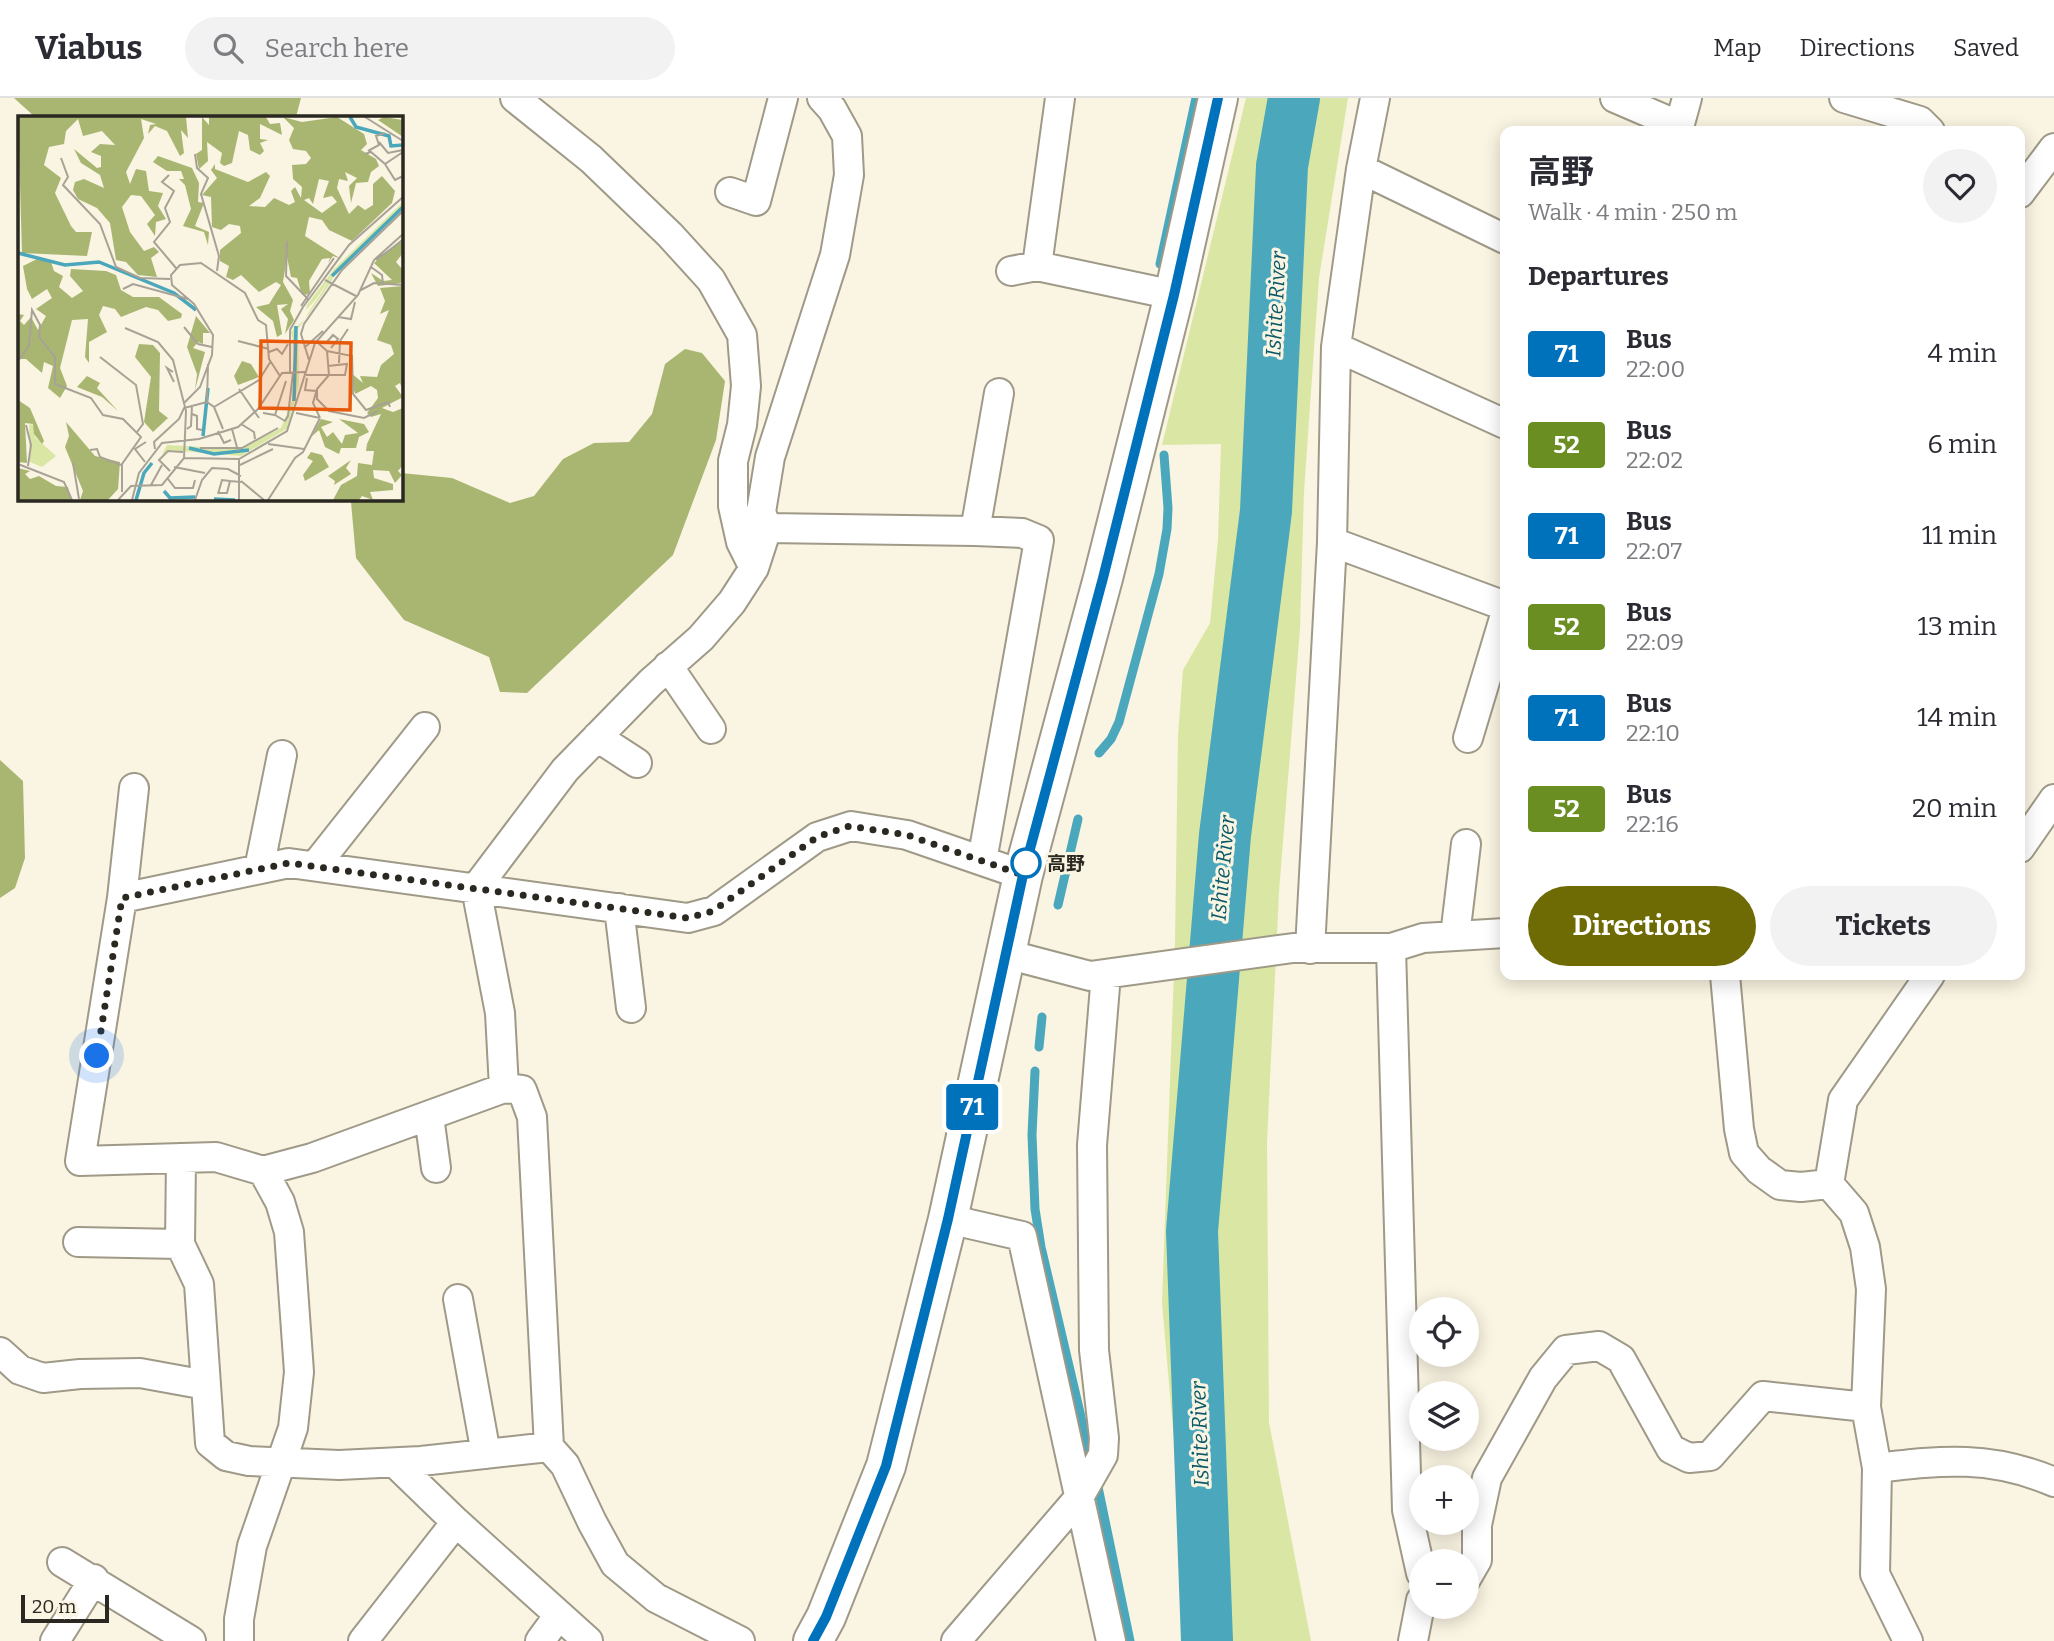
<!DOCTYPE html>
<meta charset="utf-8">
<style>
body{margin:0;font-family:Bitter,"Noto Sans JP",serif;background:#f2f2f3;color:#2b2b33;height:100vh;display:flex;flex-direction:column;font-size:26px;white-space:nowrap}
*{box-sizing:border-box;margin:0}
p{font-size:23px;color:#7c7c81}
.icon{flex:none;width:38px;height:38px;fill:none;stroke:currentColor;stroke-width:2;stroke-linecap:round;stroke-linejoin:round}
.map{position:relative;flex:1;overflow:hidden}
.sheet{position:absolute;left:1500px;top:28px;width:525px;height:854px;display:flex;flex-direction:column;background:#fff;border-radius:14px;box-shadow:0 4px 18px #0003}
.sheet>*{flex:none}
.badge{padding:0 14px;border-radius:5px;font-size:24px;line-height:46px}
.fabs{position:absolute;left:1409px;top:1199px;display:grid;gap:14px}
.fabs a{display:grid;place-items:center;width:70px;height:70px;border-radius:50%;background:#fff;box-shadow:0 4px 18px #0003;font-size:35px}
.scale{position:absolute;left:21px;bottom:18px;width:88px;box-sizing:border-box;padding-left:7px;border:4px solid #2a2821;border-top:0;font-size:19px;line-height:24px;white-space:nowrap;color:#2a2821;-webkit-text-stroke:5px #faf4e2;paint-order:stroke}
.you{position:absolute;width:35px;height:35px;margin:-18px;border:5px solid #fff;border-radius:50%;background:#1a73e8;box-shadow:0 0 0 10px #1a73e833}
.map>.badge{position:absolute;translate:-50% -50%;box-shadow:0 0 0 4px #fff}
h2{padding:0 28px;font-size:26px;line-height:63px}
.round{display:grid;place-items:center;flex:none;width:74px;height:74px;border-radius:37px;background:#f2f2f3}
.head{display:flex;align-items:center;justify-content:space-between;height:119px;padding:0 28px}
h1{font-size:33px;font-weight:700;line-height:52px}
.action{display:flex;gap:14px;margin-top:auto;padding:14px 28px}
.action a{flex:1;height:80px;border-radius:42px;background:#6e6a04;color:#fff;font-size:28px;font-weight:700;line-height:80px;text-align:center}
.action a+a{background:#f2f2f3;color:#2b2b33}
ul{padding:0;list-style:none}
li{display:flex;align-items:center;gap:21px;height:91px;padding:0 28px}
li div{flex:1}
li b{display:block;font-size:26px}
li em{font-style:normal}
li .badge{min-width:77px;font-weight:700;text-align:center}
header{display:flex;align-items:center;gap:42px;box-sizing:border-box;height:98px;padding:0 35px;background:#fff;border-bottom:2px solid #e1e1e2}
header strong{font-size:33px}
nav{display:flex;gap:38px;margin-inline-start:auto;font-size:24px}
.search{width:490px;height:63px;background:#f2f2f3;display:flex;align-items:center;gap:18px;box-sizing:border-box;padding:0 24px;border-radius:38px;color:#7c7c81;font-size:26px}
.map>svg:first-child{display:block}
.green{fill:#dae7a4}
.forest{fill:#a9b672}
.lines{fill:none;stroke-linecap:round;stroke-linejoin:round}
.stream{stroke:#4ba7bb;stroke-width:9}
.river{stroke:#4ba7bb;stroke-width:52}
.street-casing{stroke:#9f9988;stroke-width:32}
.highway-casing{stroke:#9f9988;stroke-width:42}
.street{stroke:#fff;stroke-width:28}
.highway{stroke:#fff;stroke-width:38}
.line-casing{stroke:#fff;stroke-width:16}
.line{stroke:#0072bc;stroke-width:10}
.walk{stroke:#2a2821;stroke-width:7;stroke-dasharray:0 12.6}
.stop-dot{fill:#fff;stroke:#0072bc;stroke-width:3.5}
.labels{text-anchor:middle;stroke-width:6;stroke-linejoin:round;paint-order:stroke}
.stop-label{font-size:19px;font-weight:bold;fill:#2a2821;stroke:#faf4e2;text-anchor:start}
.water-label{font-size:21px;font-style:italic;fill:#095968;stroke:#faf4e2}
.inset-river{fill:none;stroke:#4ba7bb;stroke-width:3.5}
.inset-road{fill:none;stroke:#a7a295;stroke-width:2}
.view{fill:#e8590c;fill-opacity:0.15;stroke:#e8590c;stroke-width:3.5}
.inset-edge{fill:none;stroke:#2a2821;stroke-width:3.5}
</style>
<header>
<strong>Viabus</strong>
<div class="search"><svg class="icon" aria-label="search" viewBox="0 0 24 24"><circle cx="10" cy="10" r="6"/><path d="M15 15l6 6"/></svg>Search here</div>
<nav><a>Map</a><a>Directions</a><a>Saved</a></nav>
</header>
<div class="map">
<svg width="2054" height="1543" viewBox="0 0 2054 1543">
<rect width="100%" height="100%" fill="#faf4e2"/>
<!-- green -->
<path class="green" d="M1246 0H1348L1319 180 1304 394 1300 530 1279 794 1267 1044 1269 1324 1311 1543H1183L1177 1377 1162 1205 1175 844 1178 637 1183 572 1210 525 1218 441 1221 346 1162 347Z"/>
<!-- forest -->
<path class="forest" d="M14 0H301L296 19H35Z
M685 251 702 255 725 283 716 342 673 457 527 595 500 594 489 559 404 522 356 460 351 404 353 401H401V375L452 380 510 405 534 398 563 361 594 345 629 344 652 316 665 266Z
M0 662 23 683 25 760 15 790 0 800Z"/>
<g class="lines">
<!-- stream -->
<path class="stream" d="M1160 166 1196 0
M1099 655 1111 641 1119 624 1159 476 1167 431 1168 410 1164 357
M1058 807 1078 721
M1039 949 1042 919
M1035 973 1032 1037 1035 1111 1041 1149 1090 1357
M1098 1389 1130 1543"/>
<!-- river -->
<path class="river" d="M1207 1543 1192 1133 1225 737 1266 413 1282 68 1294 0"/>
<!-- street casing -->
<g class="street-casing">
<path id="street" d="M515 0 591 61 670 137 711 182 742 237 746 288 742 327 733 363V408L741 444 754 470
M1615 0 1680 28
M1844 0 1920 23 1930 33
M1678 33 1687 0
M1361 71 1505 141
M730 94 756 103 783 0
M2020 95 2054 50
M1037 168 1060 0
M1011 173 1037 168 1174 197
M1336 249 1505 326
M767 430 975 433 1022 435 1039 442 982 763
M975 433 999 295
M1332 444 1505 508
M668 568 711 631
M597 639 637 665
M1468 640 1505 517
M2020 750 2054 701
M315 768 425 629
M259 771 282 657
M122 800 134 690
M619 810 631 910
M1455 838 1466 746
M1391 850 1407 1412 1421 1475
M1310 851 1332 444 1336 249 1361 71 1375 0
M1006 856 1090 878 1293 850H1391L1423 840 1505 835
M1725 877 1739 1031 1744 1055 1759 1072 1780 1087 1801 1089 1829 1086
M504 990 312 1060 263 1073 216 1059 80 1063 122 800 289 765 688 820 714 813 817 739 851 728 907 737 1023 777
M429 1018 436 1070
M181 1060 180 1146 199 1186 206 1287
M948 1121 1022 1138 1111 1543
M78 1144 180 1146
M458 1201 486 1356
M0 1254 20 1272 43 1280 80 1276 140 1275 206 1287 210 1345 226 1358 249 1363 339 1367 421 1363 549 1349
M395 1365 456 1424 588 1543
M1877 1370C1943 1362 1991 1357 2054 1384
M62 1464 191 1543
M1466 1481 1477 1462V1427L1487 1380 1543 1280 1566 1252 1599 1248 1621 1261 1671 1351 1689 1360 1710 1358 1763 1298 1866 1309
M55 1543 94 1481
M239 1543V1521L252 1448 293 1330 299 1274 289 1134 280 1104 263 1073
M363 1543 456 1424
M540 1543 559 1517
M740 1543 656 1500 615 1466 592 1424 565 1367 549 1349 532 1019 522 992 504 990 500 915 476 790 565 672 651 584 701 540 732 504 754 470 767 430 761 414 770 359 835 157 849 77 847 38 832 11 822 0
M956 1543 1078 1401 1103 1357 1104 1340 1094 1252 1092 1047 1106 876
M1413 1543 1421 1502
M1908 1543 1875 1476 1877 1370 1866 1309 1871 1191 1865 1149 1854 1115 1829 1086 1843 1002 1930 877"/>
</g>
<!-- highway casing -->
<g class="highway-casing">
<path id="highway" d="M813 1543 826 1519 886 1368 948 1121 1023 777 1103 480 1174 197 1218 0"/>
</g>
<!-- street -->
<use href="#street" class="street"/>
<!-- highway -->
<use href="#highway" class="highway"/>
</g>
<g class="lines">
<!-- line casing -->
<g class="line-casing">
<path id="line" d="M813 1543 826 1519 886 1368 948 1121 1023 777 1103 480 1174 197 1218 0"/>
</g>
<!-- line -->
<use href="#line" class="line"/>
<!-- walk -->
<path class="walk" d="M97 958 122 800 289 765 688 820 713 813 817 739 850 728 907 737 1023 777 1026 765"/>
</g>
<!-- markers -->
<circle class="stop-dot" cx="1026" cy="765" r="14"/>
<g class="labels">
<!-- stop labels -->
<g class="stop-label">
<text x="1047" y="772">高野</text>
</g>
<!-- water labels -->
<g class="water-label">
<text transform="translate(1276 206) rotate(-87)" y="7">Ishite River</text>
<text transform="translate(1223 770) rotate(-85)" y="7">Ishite River</text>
<text transform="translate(1200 1336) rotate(-92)" y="7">Ishite River</text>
</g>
</g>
<!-- overview -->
<g transform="translate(18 18)">
<rect width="385" height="385" fill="#faf4e2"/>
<path d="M385 86V93L375 104 317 157 313 166 291 198 287 202 316 157 298 183 288 194 289 189 316 153ZM283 199 274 215 286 204 280 213 281 268 270 312 223 340 151 334 144 339 149 329 222 333 263 312 274 285 277 235 273 216ZM11 308 16 309 17 321 38 340 24 351 12 346Z" fill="#dae7a4"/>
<path d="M0 1H168L170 22 163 14 166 37 162 40 149 15 137 10 130 18 132 9 138 8 123 3 126 22 108 56 112 68 118 53 128 55 131 75 145 77 140 90 148 103 138 106 137 120 129 108 137 99 123 80 113 79 104 91 112 116 126 135 136 131 141 136 133 142 139 161 120 159 108 146 98 144 92 107 79 92 60 83 55 74 57 66 66 63 86 72 82 59 63 47 56 33 79 52 83 51V40L73 36 82 28 97 29 84 15 65 20 60 3 48 15 46 28 31 31 26 49 43 62 37 77 53 110 58 116H74L69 140 4 137ZM184 1 191 9V1H248L252 8 262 7 264 19 242 8V23L250 24 242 27 246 35 242 39 232 34 230 19 221 15 214 47 206 50 202 47 204 37 189 26 190 45 181 53 178 38 184 34ZM265 1 284 6 319 1 346 18 349 28 343 34 358 43 361 50 353 56 350 66 338 67 333 87 331 70 339 62 327 56 330 65 321 63 319 72 331 98 340 89 347 94 355 89V68L364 60 377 75 374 87 334 125 311 114 304 104 291 101 287 120 323 143 315 140 310 147 312 142 304 143 291 165 292 178 284 179 279 162 273 161 269 141 265 166 275 184 272 195 276 204 267 218 270 203 263 193 270 188 259 189 264 218 259 221 255 205 238 191 251 188 263 169 258 166 241 176 223 159 215 164 208 161 211 150 202 145V134L223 117 222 110 211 108 203 114 194 111 193 81 184 79 199 62 193 54 197 48V53L230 66 248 56 252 60 242 82 231 90 247 91 256 82 271 89 277 86 273 75 277 71 283 82 284 71 275 63 274 49 288 48 293 42 288 35 275 33 271 24 276 12ZM301 63 311 65 305 82 314 80 319 86 304 97 286 84 291 82 295 88ZM366 1 385 4V21L360 4ZM140 40 174 52 181 67 180 86 186 87 177 110 191 116 190 129 186 116 165 110 173 93 167 69 161 63H166L163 55H149L135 46ZM385 122V137L378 146 385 154V167L360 170 353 157 365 165 374 164 356 147ZM19 143 33 146 36 155 45 160 41 171 54 182 65 175 52 160 53 153 88 155 98 159 103 174 115 181H141L164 198 163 202 150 205 140 194 128 191 103 201 97 193 85 190 81 199 89 216 71 226V247L67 241 70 203 54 204 42 252 49 270 42 282 30 272 35 250 26 246 24 257 8 243H0V198L6 199 2 205 6 209 13 201 20 214 28 200 18 193 34 182 29 173 14 183 9 173 5 150ZM385 170V275L382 267 377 270 385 281 364 292 375 296 385 292V349L380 355 384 359 377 367 371 355 355 354 356 362 375 368V374L352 376 355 384 344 380 341 384H315L323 369 339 360 340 347 354 349 356 335H348L349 328 363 298 353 301 349 297 360 282 359 274 353 270 337 278 332 256 345 267 342 260 359 261 363 249 376 238 373 229 359 224 371 194 362 198 367 185 362 172ZM178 200 192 217H185V228L180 226 175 232 187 236 177 274 179 258 169 231ZM121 228 135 229 142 237 141 295 150 302 135 316 126 306 133 261 117 241ZM224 245 233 248 241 261 220 269 216 260ZM69 260 82 267 79 272 100 295 84 281 59 271ZM0 284 12 292 26 325 24 328 16 318 15 308 7 307 9 347 0 346ZM303 303 315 306 303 311 309 321 315 316 324 328 327 319 340 317 321 303 346 308 351 316 341 321 338 332H323L321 338 307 331 301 314 293 321ZM48 306 77 340 102 346 100 373 90 384H62L65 375 47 331 51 320ZM293 336 304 339 311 351 287 365 285 359 295 345 289 342ZM333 344 328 352 333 358 316 369 317 365 310 360ZM0 352 12 355 7 358 12 363 21 360 38 370 50 371 53 384H0Z" fill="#a9b672" fill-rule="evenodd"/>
<path class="inset-river" d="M332 1 338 11 371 20 373 30 385 29M0 137 47 149 81 146 156 177 178 194M314 160 385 91M276 285 278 210M185 320 190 272M171 332 196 338 231 334M146 375 152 382 177 381M196 383 217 384M118 384 126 357 134 347"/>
<path class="inset-road" d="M347 1 385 25M361 26 370 37 385 34M350 35 361 29 358 20 367 17M385 36 367 48 377 64 385 60M177 38 179 52 190 62 183 78 201 140 199 155M347 38 353 36 367 48M43 42 50 61 45 69 82 108 98 151 122 162 152 163M151 59 144 66 156 75 147 92 152 106 136 126 158 152M269 125 268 160 290 183M358 144 385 124M353 151 364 159 365 168M307 164 338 180M105 173 115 168 170 183M343 174 356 167 385 169M283 190 316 142M320 201 333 203 337 186M166 211 180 228 194 231M107 212 140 226 155 244 168 295 166 342M220 225 251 233M298 225 309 235 311 259M308 227 315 219 320 223 313 232M286 232 305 215M309 235 334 240 335 278 348 294 370 286 372 291M251 236 259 233 264 238 270 228M82 241 118 269 125 308 119 316M291 244 283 218 286 208 324 154 385 95M0 245 11 230 14 194 22 209 21 221 37 241V268L73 282 85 299 105 303 123 321 104 348V376M321 247 322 225 330 213M155 256 149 252 156 266M272 256V214L285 191 331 129 385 81M288 259H327L329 248 310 250M289 262 287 274 299 275M221 273 241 302M299 273V283L311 295 346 302 360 295M189 286 190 248M189 286 196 291 205 313M166 287 182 271 194 239 195 219 176 188 154 169 153 159 162 149 183 147 227 177 240 204 248 209 251 243 262 260M196 291 241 264 253 245M245 297 257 299 268 265M278 297 302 302M174 298 179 300V313L184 314M257 299 267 305 270 300 275 256M302 302 295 287 299 273 311 259M223 308 236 316 237 323M8 309 13 329 10 350M169 313 173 310 174 289M214 313 220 335M200 315 206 327 213 324M250 328 286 333M182 332H224L260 312M137 333 136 326 161 303 166 292 189 286M72 334 79 333 82 341 103 349M127 346 117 333 128 326M55 347 61 383M0 348 46 366 54 384M222 349 255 333M156 351 187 357M152 355 141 344 150 335 165 336M150 363 157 372H175L177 364M223 365 246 384M133 369 144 349M201 377H209L212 365 223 366M200 378 204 364 212 365M100 384 113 370 144 369 166 342 221 343 269 315 297 227 340 179 356 144 385 118M114 384 121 357 144 327 181 323 220 311 240 293 264 257 287 256M177 384 184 364 194 352 210 353 223 360M221 384V344M250 384 277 342 285 336 302 302"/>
<path class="view" d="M243 225 333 227 332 294 242 292Z"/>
<rect width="385" height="385" class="inset-edge"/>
</g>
</svg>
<div class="fabs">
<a><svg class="icon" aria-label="locate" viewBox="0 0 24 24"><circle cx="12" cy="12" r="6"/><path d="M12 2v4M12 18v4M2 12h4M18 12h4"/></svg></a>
<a><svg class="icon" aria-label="layers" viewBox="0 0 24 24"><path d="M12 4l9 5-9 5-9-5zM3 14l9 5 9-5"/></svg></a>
<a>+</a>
<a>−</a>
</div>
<div class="scale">20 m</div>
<div class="you" style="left:97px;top:958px"></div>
<b class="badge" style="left:972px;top:1009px;background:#0072bc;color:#fff">71</b>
<section class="sheet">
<div class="head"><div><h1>高野</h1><p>Walk · 4 min · 250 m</p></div><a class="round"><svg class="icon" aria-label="heart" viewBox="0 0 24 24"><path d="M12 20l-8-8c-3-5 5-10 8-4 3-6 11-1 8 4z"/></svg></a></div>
<h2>Departures</h2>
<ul>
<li><span class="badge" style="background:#0072bc;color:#fff">71</span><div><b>Bus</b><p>22:00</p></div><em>4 min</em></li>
<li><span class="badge" style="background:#6b8e23;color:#fff">52</span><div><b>Bus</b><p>22:02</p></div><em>6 min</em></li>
<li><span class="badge" style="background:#0072bc;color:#fff">71</span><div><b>Bus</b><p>22:07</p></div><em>11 min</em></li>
<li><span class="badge" style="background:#6b8e23;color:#fff">52</span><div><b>Bus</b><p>22:09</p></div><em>13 min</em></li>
<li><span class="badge" style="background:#0072bc;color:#fff">71</span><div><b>Bus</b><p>22:10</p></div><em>14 min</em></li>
<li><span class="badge" style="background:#6b8e23;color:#fff">52</span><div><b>Bus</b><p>22:16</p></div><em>20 min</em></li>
</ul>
<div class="action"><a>Directions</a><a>Tickets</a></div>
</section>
</div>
